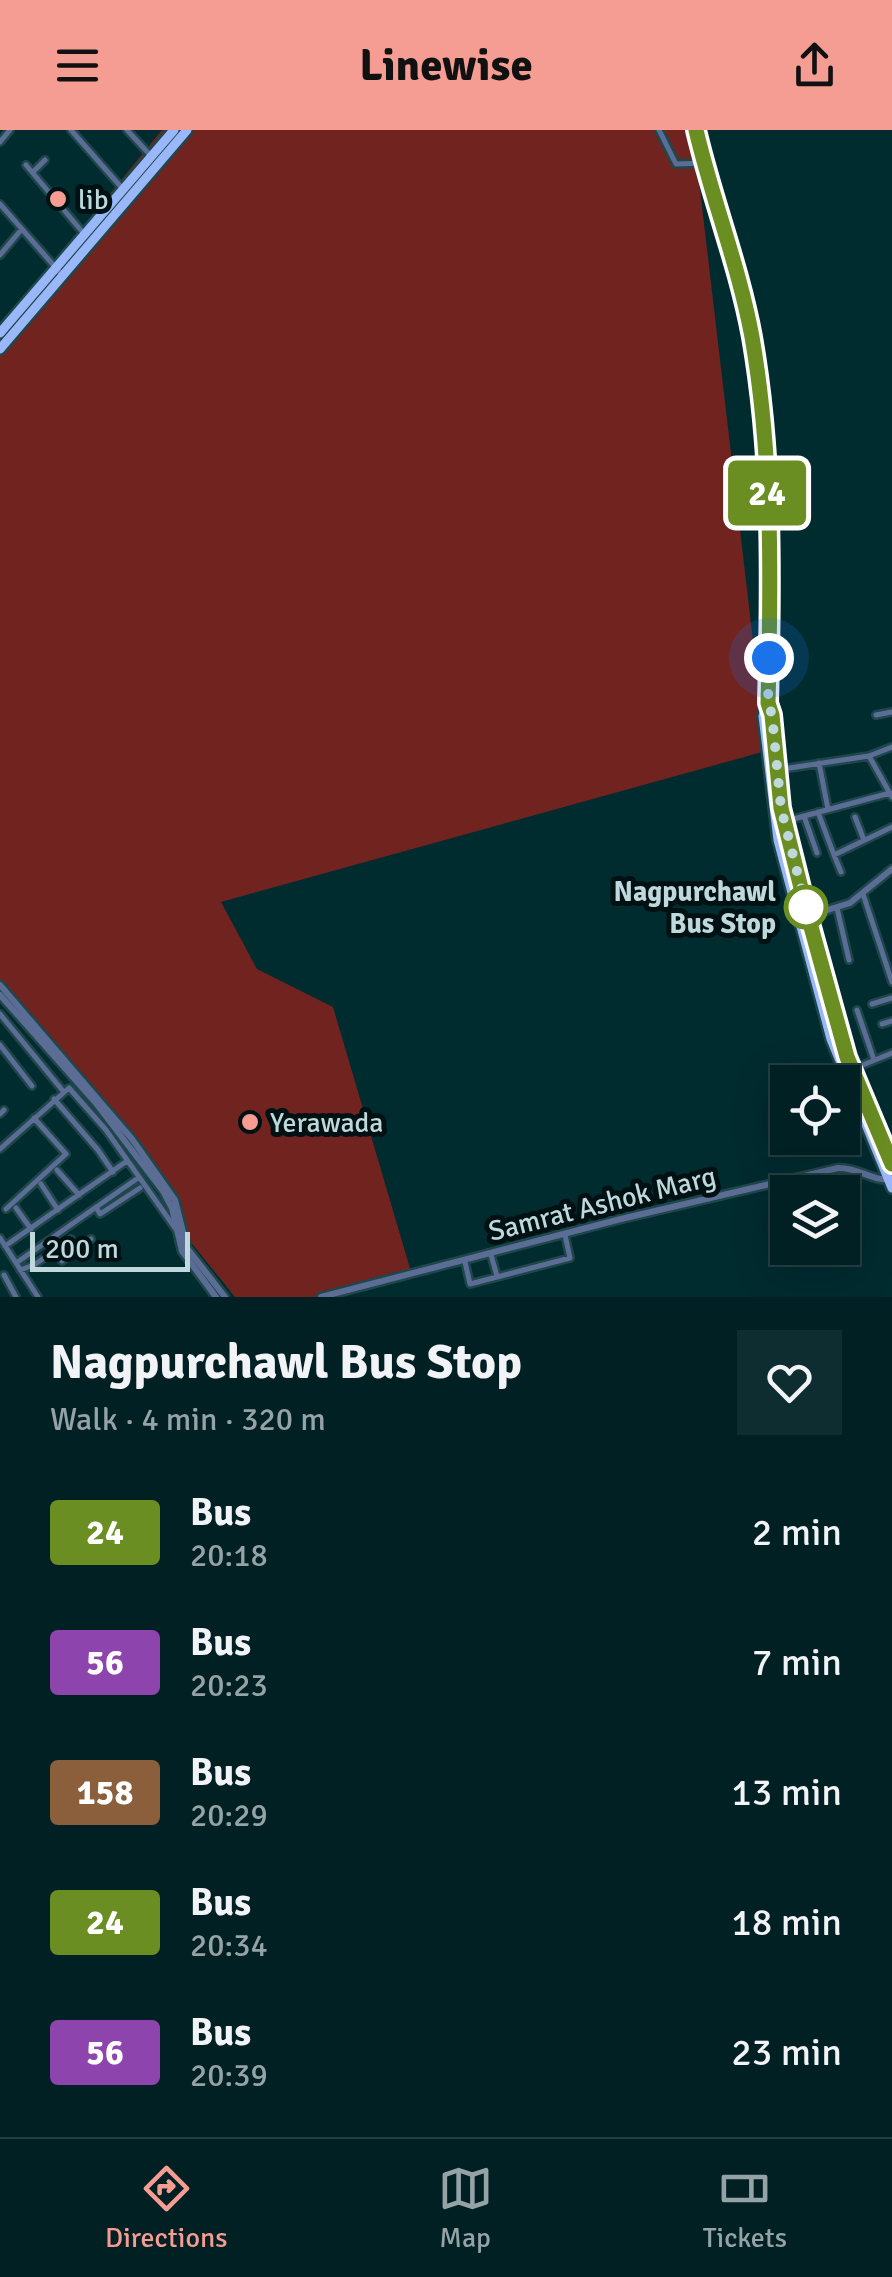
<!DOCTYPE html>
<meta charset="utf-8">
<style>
body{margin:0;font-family:Signika,sans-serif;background:#0e2d30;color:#f1f3f6;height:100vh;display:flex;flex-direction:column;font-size:38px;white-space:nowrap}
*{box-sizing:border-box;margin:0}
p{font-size:32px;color:#95a3a6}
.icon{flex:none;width:55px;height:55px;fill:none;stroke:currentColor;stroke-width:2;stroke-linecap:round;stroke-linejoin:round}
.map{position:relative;height:1167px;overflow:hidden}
.drawer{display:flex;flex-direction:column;background:#002023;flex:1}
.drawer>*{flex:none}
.badge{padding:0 20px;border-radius:8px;font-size:35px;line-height:65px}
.buttons{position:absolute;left:770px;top:935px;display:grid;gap:20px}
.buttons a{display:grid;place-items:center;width:90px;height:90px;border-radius:0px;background:#002023;box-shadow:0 10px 40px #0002,0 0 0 2px #223e41;font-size:50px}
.scale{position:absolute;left:30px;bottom:25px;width:160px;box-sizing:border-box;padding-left:10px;border:5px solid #bed8db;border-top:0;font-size:28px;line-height:35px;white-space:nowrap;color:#bed8db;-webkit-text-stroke:8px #001114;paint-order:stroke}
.you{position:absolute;width:50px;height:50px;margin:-25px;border:8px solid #fff;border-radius:50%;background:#1a73e8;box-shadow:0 0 0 15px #1a73e833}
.map>.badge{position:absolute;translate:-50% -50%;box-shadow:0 0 0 5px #fff}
.round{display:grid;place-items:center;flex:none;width:105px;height:105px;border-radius:0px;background:#0e2d30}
.overview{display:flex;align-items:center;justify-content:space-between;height:170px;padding:0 50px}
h1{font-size:48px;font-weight:700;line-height:75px}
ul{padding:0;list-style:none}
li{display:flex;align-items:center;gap:30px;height:130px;padding:0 50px}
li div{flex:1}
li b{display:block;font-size:38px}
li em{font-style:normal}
li .badge{min-width:110px;font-weight:700;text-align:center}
header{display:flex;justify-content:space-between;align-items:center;height:130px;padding:0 50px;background:#f59c93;color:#111;font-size:45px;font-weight:700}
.menu{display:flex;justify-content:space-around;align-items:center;height:140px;border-top:2px solid #223e41;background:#002023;font-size:28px;color:#95a3a6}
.menu a{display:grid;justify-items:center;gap:5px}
.menu .on{color:#f59c93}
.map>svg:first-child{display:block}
.green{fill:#712320}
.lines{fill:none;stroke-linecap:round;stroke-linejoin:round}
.minor-casing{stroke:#1e474b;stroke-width:10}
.tertiary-casing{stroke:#1e474b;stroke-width:11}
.primary-casing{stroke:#1e474b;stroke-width:14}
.minor{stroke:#5c6d95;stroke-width:5}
.tertiary{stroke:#5c6d95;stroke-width:6}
.primary{stroke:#9ab7f9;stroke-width:9}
.line-casing{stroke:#fff;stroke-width:22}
.line{stroke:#6b8e23;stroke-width:15}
.walk{stroke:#bed8db;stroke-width:10;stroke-dasharray:0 18}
.poi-dot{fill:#f59c93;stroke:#001114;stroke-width:4}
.stop-dot{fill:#fff;stroke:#6b8e23;stroke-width:5}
.labels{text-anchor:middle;stroke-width:10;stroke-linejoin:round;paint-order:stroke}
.poi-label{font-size:28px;fill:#bed8db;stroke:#001114;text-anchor:start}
.stop-label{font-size:28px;font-weight:bold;fill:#bed8db;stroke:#001114;text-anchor:end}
.street-label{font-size:28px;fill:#bed8db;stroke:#001114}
</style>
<header><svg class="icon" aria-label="menu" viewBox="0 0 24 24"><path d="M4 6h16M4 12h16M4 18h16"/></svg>Linewise<svg class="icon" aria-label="share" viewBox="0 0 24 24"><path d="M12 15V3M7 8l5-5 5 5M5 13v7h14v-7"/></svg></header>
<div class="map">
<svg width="892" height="1167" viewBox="0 0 892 1167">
<rect width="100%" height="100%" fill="#002b2f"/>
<!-- green -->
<path class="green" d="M162 0H693L766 621 221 772 257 839 333 877 412 1145 330 1167H235L172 1089 170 1078 174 1075 147 1027 131 1015 100 967 0 869V198Z"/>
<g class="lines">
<!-- minor casing -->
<g class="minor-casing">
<path id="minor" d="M71 0 122 58
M127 0 152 27
M659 0 676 34 704 33
M0 12 10 0
M26 35 85 105
M33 42 45 30
M0 74 63 146
M0 125 21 100
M876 585 892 582
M869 626 892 617
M819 633 828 679
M776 640 869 626 892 667
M818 682 834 725 892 697
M804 686 817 723
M855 687 864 710
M782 692 890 663
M834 725 841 742
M863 764 892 852
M837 778 849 830
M872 874 892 868
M857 880 874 930
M0 884 63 961
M882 894 892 891
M0 915 32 956
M853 939 892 923
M54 969 98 1020 113 1042
M0 984 4 980
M0 1019 69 958 106 1000 175 1098
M57 1040 79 1065
M41 1054 58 1080
M96 1077 100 1084 140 1058
M16 1078 31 1099
M6 1079 66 1024 34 988
M0 1108 38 1167
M5 1116 127 1031
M54 1121 62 1131 91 1109
M491 1125 497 1146
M465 1132 470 1154 570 1128 565 1105
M16 1133 138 1048
M20 1140 34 1135 71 1109
M4 1145 16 1167"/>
</g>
<!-- tertiary casing -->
<g class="tertiary-casing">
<path id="tertiary" d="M805 787 850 773 892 739
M0 855 132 1009 175 1070 187 1118 225 1167
M0 865 95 972 163 1061 172 1078 182 1121 216 1167
M321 1167 621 1089 838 1038C858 1037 873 1052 891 1049"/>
</g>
<!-- primary casing -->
<g class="primary-casing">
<path id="primary" d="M696 0C711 70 739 136 752 207 773 327 771 452 768 573L763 586 778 710 831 909 892 1058
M0 203 174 0
M0 219 187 0
M768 573 772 585 784 692 805 777 847 927 892 1035"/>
</g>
<!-- minor -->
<use href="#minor" class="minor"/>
<!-- tertiary -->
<use href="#tertiary" class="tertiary"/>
<!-- primary -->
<use href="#primary" class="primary"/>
</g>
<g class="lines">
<!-- line casing -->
<g class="line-casing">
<path id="line" d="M696 0C712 69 739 136 752 207 773 327 771 452 768 573L772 585 781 678 808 786 847 927 892 1034"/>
</g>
<!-- line -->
<use href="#line" class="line"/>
<!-- walk -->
<path class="walk" d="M769 528 768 573 772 585 781 678 806 777"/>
</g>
<!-- markers -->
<g class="poi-dot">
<circle cx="58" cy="69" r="10"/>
<circle cx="250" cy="992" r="10"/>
</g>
<circle class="stop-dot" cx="806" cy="777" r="20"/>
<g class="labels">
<!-- poi labels -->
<g class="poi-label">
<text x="78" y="79">lib</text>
<text x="270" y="1002">Yerawada</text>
</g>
<!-- stop labels -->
<g class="stop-label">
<text x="776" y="771">Nagpurchawl<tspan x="776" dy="32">Bus Stop</tspan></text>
</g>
<!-- street labels -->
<g class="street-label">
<text transform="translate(602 1073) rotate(-14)" y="10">Samrat Ashok Marg</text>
</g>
</g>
</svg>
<div class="buttons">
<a><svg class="icon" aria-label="locate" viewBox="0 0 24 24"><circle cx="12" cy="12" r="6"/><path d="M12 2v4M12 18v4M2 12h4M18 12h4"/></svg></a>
<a><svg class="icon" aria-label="layers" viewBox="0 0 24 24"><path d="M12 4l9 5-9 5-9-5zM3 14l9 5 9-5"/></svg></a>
</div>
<div class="scale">200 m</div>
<div class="you" style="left:769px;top:528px"></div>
<b class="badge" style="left:767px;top:363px;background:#6b8e23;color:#fff">24</b>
</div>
<section class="drawer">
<div class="overview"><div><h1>Nagpurchawl Bus Stop</h1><p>Walk · 4 min · 320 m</p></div><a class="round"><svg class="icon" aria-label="heart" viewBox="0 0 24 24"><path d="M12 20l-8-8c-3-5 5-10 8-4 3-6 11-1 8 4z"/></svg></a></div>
<ul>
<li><span class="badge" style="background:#6b8e23;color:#fff">24</span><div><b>Bus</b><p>20:18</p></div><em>2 min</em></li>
<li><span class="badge" style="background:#8e44ad;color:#fff">56</span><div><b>Bus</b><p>20:23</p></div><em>7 min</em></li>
<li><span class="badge" style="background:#8b5e3c;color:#fff">158</span><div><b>Bus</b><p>20:29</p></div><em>13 min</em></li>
<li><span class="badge" style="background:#6b8e23;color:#fff">24</span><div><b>Bus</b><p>20:34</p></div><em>18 min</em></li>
<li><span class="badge" style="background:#8e44ad;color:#fff">56</span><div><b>Bus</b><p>20:39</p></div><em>23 min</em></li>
</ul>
</section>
<nav class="menu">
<a class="on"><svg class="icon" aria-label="directions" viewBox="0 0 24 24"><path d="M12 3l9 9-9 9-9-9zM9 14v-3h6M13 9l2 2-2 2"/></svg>Directions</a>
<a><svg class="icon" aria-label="map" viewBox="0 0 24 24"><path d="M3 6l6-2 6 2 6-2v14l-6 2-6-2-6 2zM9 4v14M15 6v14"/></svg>Map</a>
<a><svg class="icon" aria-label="tickets" viewBox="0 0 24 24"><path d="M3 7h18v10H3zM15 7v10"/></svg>Tickets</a>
</nav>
